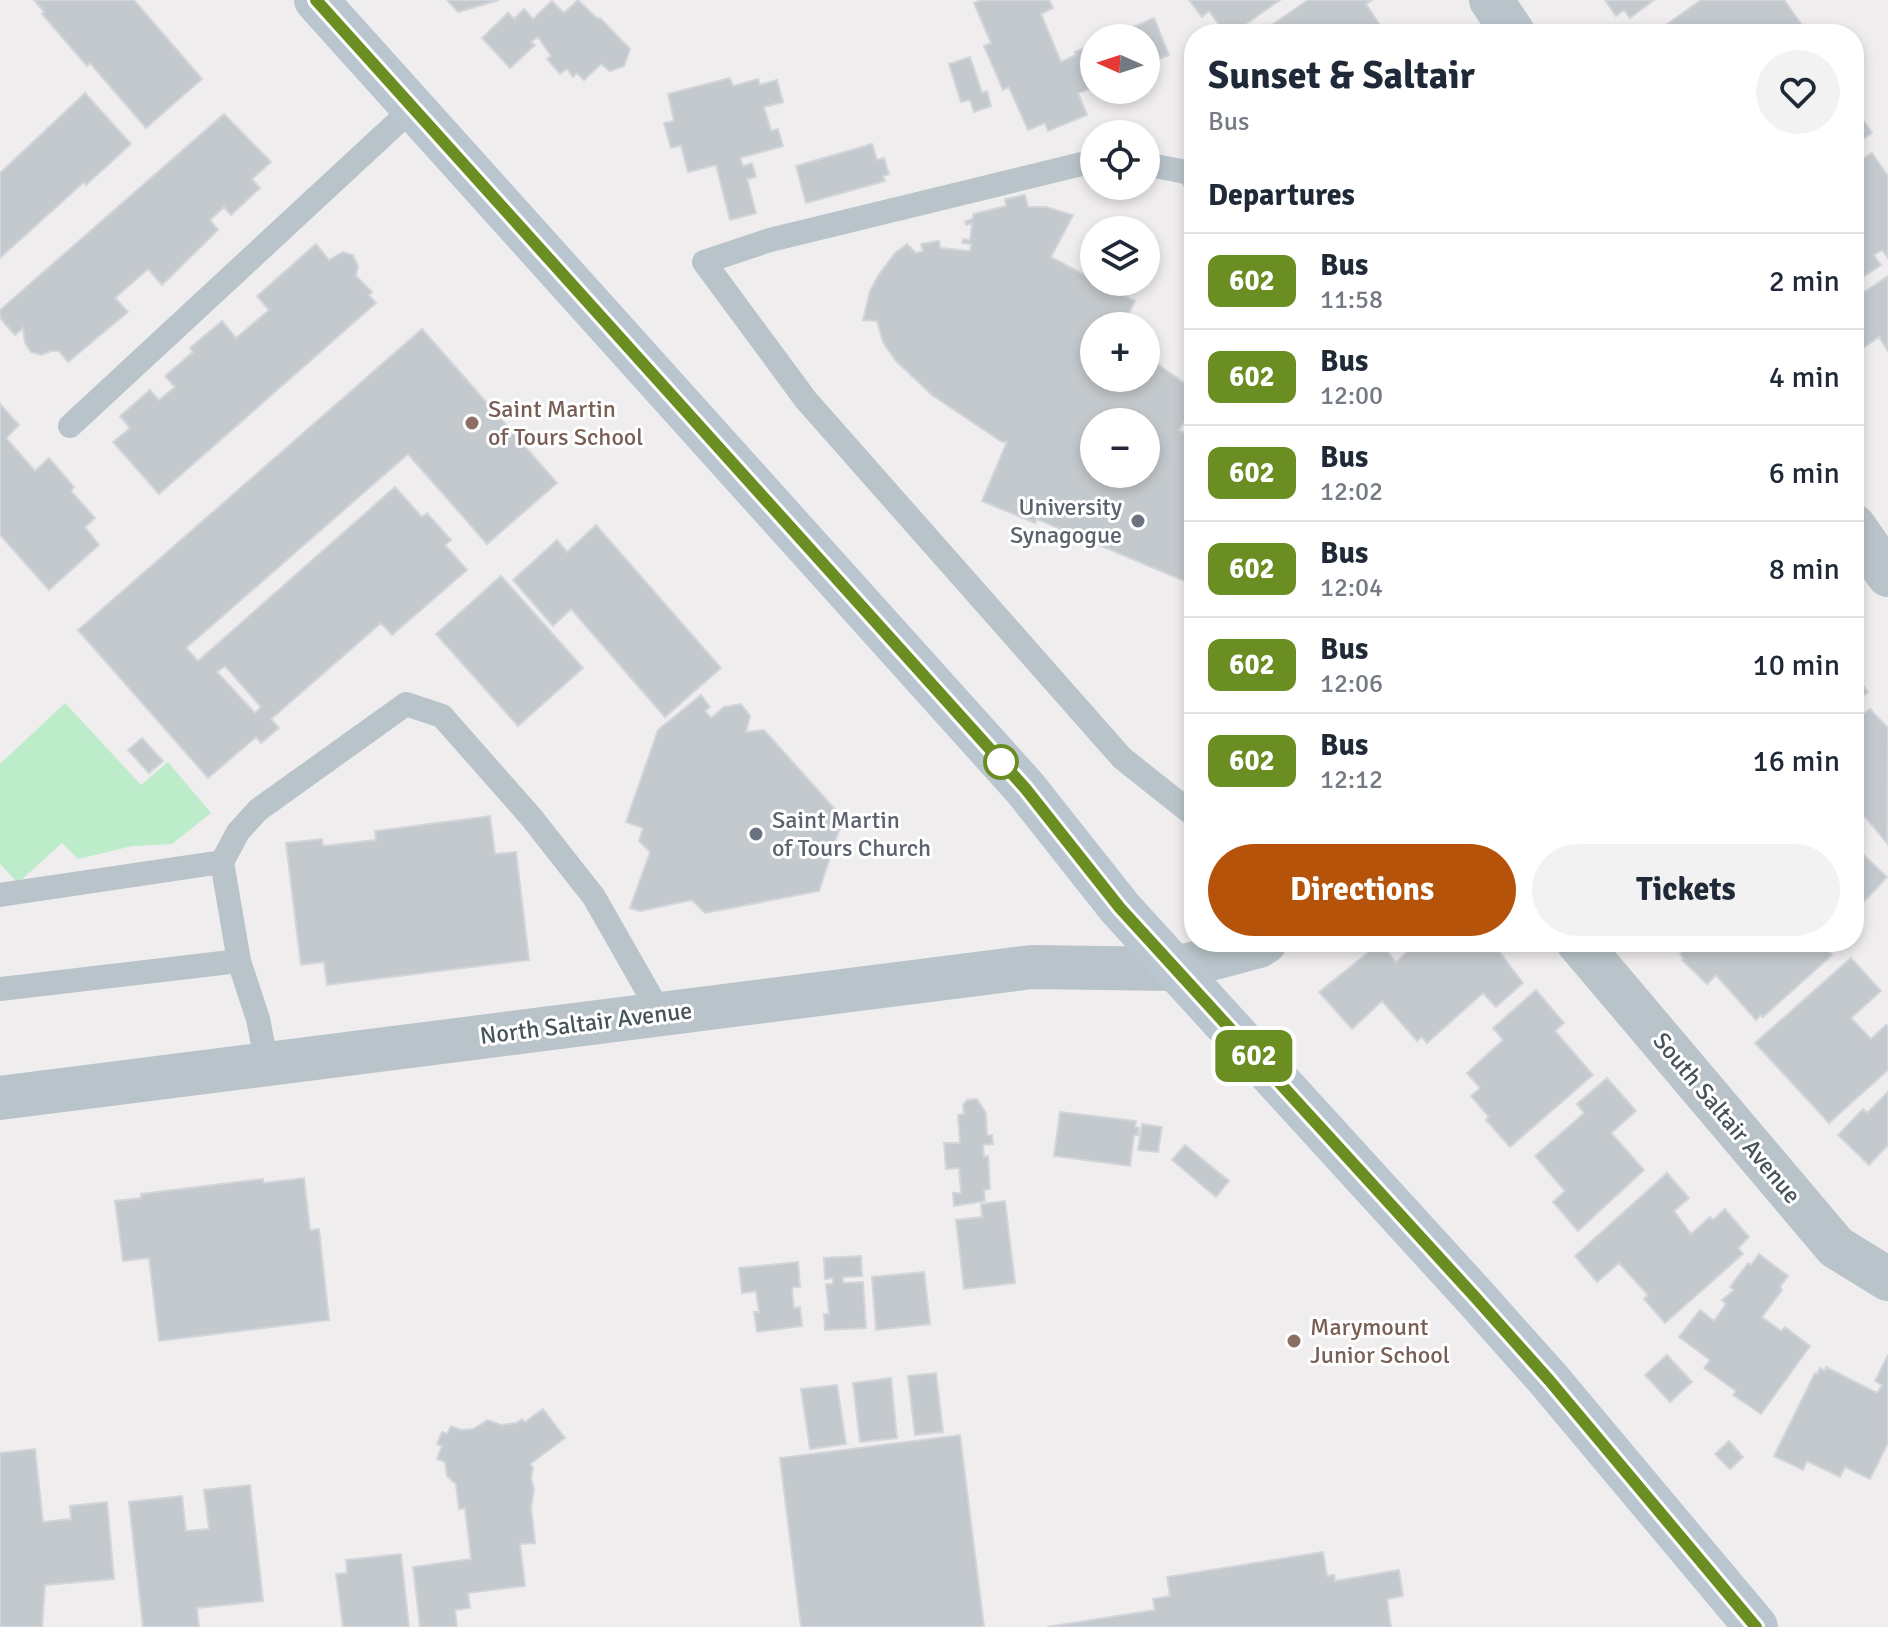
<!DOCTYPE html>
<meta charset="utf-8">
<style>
body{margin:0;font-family:Signika,sans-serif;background:#f2f2f3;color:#1f2937;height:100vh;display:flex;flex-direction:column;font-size:30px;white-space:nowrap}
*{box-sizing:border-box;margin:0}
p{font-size:26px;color:#747a83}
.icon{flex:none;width:44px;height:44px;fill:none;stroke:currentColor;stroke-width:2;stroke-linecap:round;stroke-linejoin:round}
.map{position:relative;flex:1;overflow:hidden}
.details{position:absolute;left:1184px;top:24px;width:680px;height:928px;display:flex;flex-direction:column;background:#fff;border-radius:32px;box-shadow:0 4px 12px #0003}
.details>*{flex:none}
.badge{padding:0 16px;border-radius:12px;font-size:28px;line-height:52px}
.needle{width:52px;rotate:273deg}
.tools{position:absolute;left:1080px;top:24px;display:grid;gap:16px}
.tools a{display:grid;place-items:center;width:80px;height:80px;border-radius:50%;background:#fff;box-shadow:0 4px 12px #0003;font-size:40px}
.map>.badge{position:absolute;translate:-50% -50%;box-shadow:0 0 0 4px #fff}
h2{padding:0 24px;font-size:30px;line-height:72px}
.round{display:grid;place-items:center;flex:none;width:84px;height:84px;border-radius:42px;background:#f2f2f3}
.summary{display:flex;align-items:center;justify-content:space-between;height:136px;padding:0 24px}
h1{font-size:38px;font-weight:700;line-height:60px}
.button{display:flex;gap:16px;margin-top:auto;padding:16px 24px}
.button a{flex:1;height:92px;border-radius:48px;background:#b45309;color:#fff;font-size:32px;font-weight:700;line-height:92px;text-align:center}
.button a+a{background:#f2f2f3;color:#1f2937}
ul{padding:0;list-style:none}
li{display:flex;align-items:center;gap:24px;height:96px;padding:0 24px;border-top:2px solid #e0e1e3}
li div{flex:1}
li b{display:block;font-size:30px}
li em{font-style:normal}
li .badge{min-width:88px;font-weight:700;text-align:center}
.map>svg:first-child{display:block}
.green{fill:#bdecca}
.building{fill:#c4c9cd;stroke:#d2d5d9;stroke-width:2;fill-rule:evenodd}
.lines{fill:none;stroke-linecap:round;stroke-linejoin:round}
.lane{stroke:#b9c4ca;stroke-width:24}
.street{stroke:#b9c4ca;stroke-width:44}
.secondary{stroke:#bac6cf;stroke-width:44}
.line-casing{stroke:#fff;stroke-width:18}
.line{stroke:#6b8e23;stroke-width:12}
.education-dot{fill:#8d6e63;stroke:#fff;stroke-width:3}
.worship-dot{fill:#6b7280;stroke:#fff;stroke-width:3}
.stop-dot{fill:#fff;stroke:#6b8e23;stroke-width:4}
.labels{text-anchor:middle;stroke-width:6;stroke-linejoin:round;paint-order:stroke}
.education-label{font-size:24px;fill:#785e54;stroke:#fff;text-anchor:start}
.worship-label{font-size:24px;fill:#5b616d;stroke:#fff;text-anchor:end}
.street-label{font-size:24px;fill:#47535a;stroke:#fff}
</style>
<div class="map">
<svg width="1888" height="1627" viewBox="0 0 1888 1627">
<rect width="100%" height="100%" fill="#f0edee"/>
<!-- green -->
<path class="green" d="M65 703 141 785 168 762 211 813 172 844 132 846 78 859 62 843 18 883 0 864V764Z"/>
<!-- building -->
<path class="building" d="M34 0H134L202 79 146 128 90 63 87 66 42 14 44 12Z
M447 0H499L458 12Z
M578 0 598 19 600 18 630 49 624 66 610 71 601 64 584 80 577 73 573 77 567 69 560 74 547 59 551 56 538 37 531 42 535 45 510 68 482 38 508 13 514 19 524 9 533 19 552 1 564 13Z
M981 0H1049L1053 8 1041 14 1061 62 1076 55 1075 52 1094 44V87L1078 93 1087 115 1048 131 1045 123 1028 130 1009 87 1003 90 984 46 991 43 974 3Z
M1189 0H1280L1232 34H1226L1209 11 1202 17Z
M1308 0H1372L1366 4 1386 34H1258Z
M1605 0H1654L1630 18 1624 10 1616 16Z
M1701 0H1784L1802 25 1793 31 1795 34H1663L1660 29Z
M1154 18 1169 55 1146 64V38H1108Z
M970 57 982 93 987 91 991 106 974 112 970 100 961 102 949 64Z
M730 78 733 86 758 79 760 85 777 80 783 102 764 107 771 131 778 129 783 146 740 158 743 166 752 163 756 177 747 179 756 213 730 220 716 165 688 172 681 145 671 148 664 123 674 121 668 94Z
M85 93 131 144 86 185 84 182 0 258V173Z
M1854 93 1862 105 1856 109 1872 133 1854 145Z
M224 114 271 162 252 179 260 188 231 215 224 207 210 220 218 230 162 285 148 269 115 298 128 312 68 362 59 351H51L41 355 31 352 25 343 23 328 15 335 0 318V310Z
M872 144 877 160 884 158 889 174 883 176 885 181 806 203 796 166Z
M1872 153 1888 176V258L1882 250 1874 255 1881 265 1854 283V165Z
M1025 195 1028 207H1046L1073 215 1051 257 1088 277 1094 269V282L1135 301 1122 326H1094V378H1146V356L1194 390 1186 402 1193 407 1179 430 1194 438V585L1037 519 1035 523 982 501 1007 442H1002L932 395 896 361 883 342 877 321 863 320 870 291 878 276 895 253 907 244 916 253 923 251 921 244 939 241 940 248 970 251 971 244 962 243 963 239 970 240 972 223 966 225 965 222 973 218V214L1006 206 1005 199ZM1094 422H1146V474H1094Z
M316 244 329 260 343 252 353 255 358 266 356 276 372 292 369 295 376 303 159 494 113 442 130 428 120 416 150 390 159 400 175 387 165 376 193 352 190 348 222 321 236 338 269 310 257 296Z
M1888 276V351L1879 337 1854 354V299Z
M422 329 557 483 487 544 408 454 186 648 198 661 395 487 422 517 427 513 451 540 445 545 467 570 392 635 381 623 271 719 279 728 261 743 256 737 208 778 78 630ZM225 666 261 707 255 713 217 672Z
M0 404 19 425 6 438 35 471 49 458 74 487 71 491 95 518 85 527 99 545 49 590 0 535Z
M596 525 721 668 665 717 571 609 553 626 513 580 557 540 567 552Z
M501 576 583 668 518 726 436 634Z
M1854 673 1868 692 1854 702Z
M701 695 710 707 705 711 711 718 724 707 741 704 750 716 746 732 764 730 843 818 819 891 705 913 692 900 640 911 630 908 650 852 639 841 643 828 626 822 658 730Z
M1870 709 1888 728 1887 843 1854 804V723Z
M142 738 163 761 149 773 128 750Z
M490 816 495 854 516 852 529 960 327 985 324 962 301 965 286 843 322 839 323 846 376 840 375 831Z
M1854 846 1887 877 1860 906 1854 901Z
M1418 942H1492L1523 983 1496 1007 1483 993 1427 1043 1422 1037 1417 1041 1382 1001 1352 1029 1319 992 1380 943 1396 962Z
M1693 942H1820L1832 955 1763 1017 1761 1015 1756 1020 1716 975 1707 984 1682 960 1684 959 1680 954Z
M1851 958 1881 991 1851 1018 1871 1039 1886 1025 1888 1027V1070L1829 1123 1755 1043Z
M1536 990 1564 1023 1555 1031 1593 1075 1510 1147 1486 1120 1489 1117 1471 1096 1480 1088 1467 1073 1503 1040 1493 1028Z
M1607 1078 1636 1111 1611 1133 1644 1170 1578 1231 1553 1202 1565 1191 1535 1156 1584 1113 1577 1104Z
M1888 1092V1145L1869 1165 1838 1135 1863 1109 1867 1113Z
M977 1099 986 1113 987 1135H992L993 1144 983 1145 984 1157 988 1156 990 1189 984 1190 985 1201 954 1206 953 1193H961L959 1168 946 1169 944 1143H960L958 1115 964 1114 963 1105 967 1100Z
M1060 1112 1136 1121 1135 1127 1139 1128 1138 1135H1134L1130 1166 1054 1156Z
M1142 1124 1162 1127 1158 1152 1138 1150Z
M1185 1145 1229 1181 1216 1197 1172 1160Z
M1667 1173 1689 1198 1674 1211 1691 1234 1710 1217 1713 1220 1725 1209 1749 1237 1738 1248 1743 1254 1665 1323 1644 1299 1648 1295 1619 1263 1597 1282 1575 1256Z
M304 1178 310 1230 319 1229 329 1320 159 1341 149 1258 123 1261 115 1201 141 1198V1194L263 1179 264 1183Z
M1005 1201 1015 1283 964 1289 956 1220 982 1217 981 1204Z
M1759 1254 1788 1276 1780 1287 1782 1290 1762 1317 1781 1331 1785 1327 1810 1346 1761 1414 1733 1395 1736 1391 1704 1368 1710 1360 1679 1337 1700 1310 1714 1321 1726 1304 1722 1300 1734 1290 1730 1287 1748 1263 1751 1265Z
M861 1256 862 1276 843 1277V1283L863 1282 866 1328 825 1330 824 1314H829L826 1284H833V1278L825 1279 824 1258Z
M798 1262 800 1287H793L792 1291 794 1308 800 1307 802 1326 757 1332 754 1312H759L756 1291 742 1293 739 1268Z
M924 1272 930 1324 876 1330 872 1277Z
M1667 1355 1692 1382 1670 1402 1645 1375Z
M1888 1355V1443L1870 1479 1845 1467 1840 1477 1807 1461 1803 1470 1774 1456 1815 1373 1817 1374 1820 1368 1825 1371 1826 1367 1877 1393 1882 1385 1875 1381Z
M936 1373 943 1432 915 1435 908 1376Z
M891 1378 897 1438 860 1442 853 1383Z
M837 1385 846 1444 810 1449 801 1389Z
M543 1409 565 1438 530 1464 533 1468 531 1478 534 1490 531 1507 535 1543 520 1544 525 1586 468 1593 470 1608 455 1610 457 1627H420L413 1567 471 1559 465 1508 459 1509 456 1484 447 1476 445 1462 437 1459 442 1446 437 1444 442 1432 447 1434 451 1426 461 1430 473 1429 488 1420 501 1425 516 1423 522 1419 525 1422Z
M960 1435 984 1627H801L780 1458Z
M1729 1441 1743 1457 1730 1469 1715 1454Z
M35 1449 43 1522 71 1519 70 1506 107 1502 114 1579 45 1585 42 1627H0V1453Z
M250 1485 263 1601 197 1608 199 1627H143L129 1502 182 1496 186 1531 209 1529 204 1490Z
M1323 1552 1327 1576 1334 1575 1335 1581 1399 1570 1403 1596 1387 1599 1391 1627H1047L1155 1610 1153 1599 1170 1596 1167 1577Z
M401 1554 409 1627H343L336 1574 347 1573 346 1560Z"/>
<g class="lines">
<!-- lane -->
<path class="lane" d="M1094 161 770 240 704 262 806 400 1122 758 1190 812 1194 809
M1146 164 1190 173 1194 180
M70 426 414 107
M0 895 222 862
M0 989 239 961
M267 1064 258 1019 239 961 222 862 238 832 258 810 406 704 442 716 531 817 594 897 660 1013"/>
<!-- street -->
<path class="street" d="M1491 0 1514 34
M1854 526 1888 575
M1578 942 1836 1247 1888 1279
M0 1098 1032 967 1173 969 1259 946 1265 942"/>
<!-- secondary -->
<path class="secondary" d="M316 0 1025 788 1120 908 1475 1297 1549 1380 1756 1627"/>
</g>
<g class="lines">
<!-- line casing -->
<g class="line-casing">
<path id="line" d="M316 0 1025 788 1120 908 1475 1297 1549 1380 1756 1627"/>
</g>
<!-- line -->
<use href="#line" class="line"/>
</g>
<!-- markers -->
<g class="education-dot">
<circle cx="472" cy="423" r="8"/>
<circle cx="1294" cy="1341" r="8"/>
</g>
<g class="worship-dot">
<circle cx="1138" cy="521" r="8"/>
<circle cx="756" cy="834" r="8"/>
</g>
<circle class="stop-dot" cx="1001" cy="762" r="16"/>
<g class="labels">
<!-- education labels -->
<g class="education-label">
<text x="488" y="417">Saint Martin<tspan x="488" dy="28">of Tours School</tspan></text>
<text x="1310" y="1335">Marymount<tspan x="1310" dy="28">Junior School</tspan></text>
</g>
<!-- worship labels -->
<g class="worship-label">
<text x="1122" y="515">University<tspan x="1122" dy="28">Synagogue</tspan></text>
<text x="772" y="828" text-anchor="start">Saint Martin<tspan x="772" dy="28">of Tours Church</tspan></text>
</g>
<!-- street labels -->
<g class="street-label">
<text transform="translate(586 1023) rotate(-7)" y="8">North Saltair Avenue</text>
<text transform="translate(1727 1118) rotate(50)" y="8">South Saltair Avenue</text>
</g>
</g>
</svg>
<div class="tools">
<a><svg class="needle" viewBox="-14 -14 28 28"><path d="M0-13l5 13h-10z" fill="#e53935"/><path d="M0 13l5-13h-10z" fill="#747a83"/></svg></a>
<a><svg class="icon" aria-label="locate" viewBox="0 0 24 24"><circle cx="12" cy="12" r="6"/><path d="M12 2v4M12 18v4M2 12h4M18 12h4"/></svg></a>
<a><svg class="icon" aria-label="layers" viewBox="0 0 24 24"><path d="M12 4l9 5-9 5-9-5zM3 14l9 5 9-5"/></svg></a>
<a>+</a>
<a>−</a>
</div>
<b class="badge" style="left:1254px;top:1056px;background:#6b8e23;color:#fff">602</b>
<section class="details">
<div class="summary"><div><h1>Sunset &amp; Saltair</h1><p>Bus</p></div><a class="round"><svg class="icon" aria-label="heart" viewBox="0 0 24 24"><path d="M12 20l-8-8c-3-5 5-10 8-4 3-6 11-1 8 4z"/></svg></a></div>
<h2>Departures</h2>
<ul>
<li><span class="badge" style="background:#6b8e23;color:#fff">602</span><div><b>Bus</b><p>11:58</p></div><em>2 min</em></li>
<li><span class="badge" style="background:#6b8e23;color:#fff">602</span><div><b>Bus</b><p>12:00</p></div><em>4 min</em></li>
<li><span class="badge" style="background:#6b8e23;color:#fff">602</span><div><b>Bus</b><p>12:02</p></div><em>6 min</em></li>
<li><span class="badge" style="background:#6b8e23;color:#fff">602</span><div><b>Bus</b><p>12:04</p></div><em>8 min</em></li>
<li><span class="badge" style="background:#6b8e23;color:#fff">602</span><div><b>Bus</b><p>12:06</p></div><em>10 min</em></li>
<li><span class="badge" style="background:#6b8e23;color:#fff">602</span><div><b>Bus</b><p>12:12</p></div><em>16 min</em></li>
</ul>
<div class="button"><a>Directions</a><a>Tickets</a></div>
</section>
</div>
